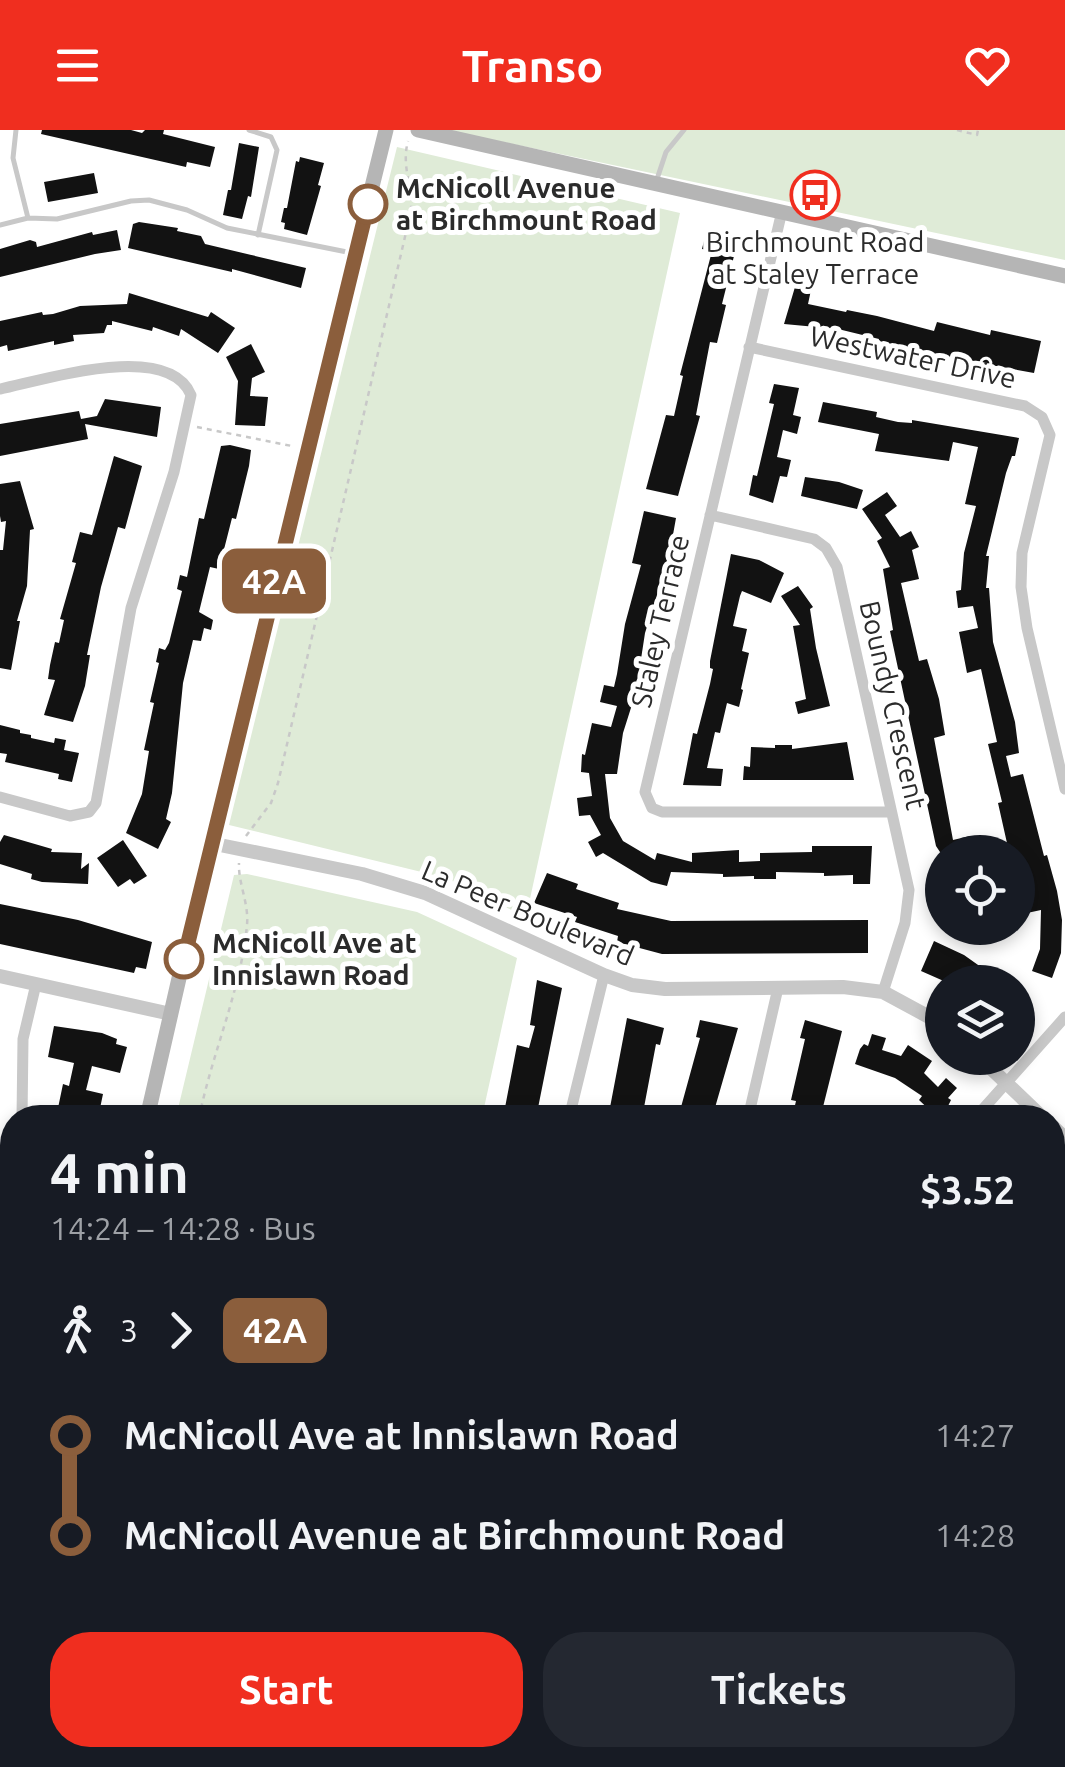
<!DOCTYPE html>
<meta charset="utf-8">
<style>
body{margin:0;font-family:Ubuntu,sans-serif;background:#242831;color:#f1f3f6;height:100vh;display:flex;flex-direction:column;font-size:38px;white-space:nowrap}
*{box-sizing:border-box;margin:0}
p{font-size:32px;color:#9ea1a6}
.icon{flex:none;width:55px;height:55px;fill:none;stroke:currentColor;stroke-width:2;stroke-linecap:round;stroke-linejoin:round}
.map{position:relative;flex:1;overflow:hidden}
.drawer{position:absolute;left:0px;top:975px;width:1065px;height:662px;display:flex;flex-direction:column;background:#171b24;border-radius:40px 40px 0 0;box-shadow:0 5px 15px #0003}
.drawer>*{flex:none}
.badge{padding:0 20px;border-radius:15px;font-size:35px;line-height:65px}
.tools{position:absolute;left:925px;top:705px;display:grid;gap:20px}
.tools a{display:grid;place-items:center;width:110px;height:110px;border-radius:50%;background:#171b24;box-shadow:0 5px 15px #0003;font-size:50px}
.map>.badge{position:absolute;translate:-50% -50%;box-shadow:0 0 0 5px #fff}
.legs{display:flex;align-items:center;gap:15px;height:110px;padding:0 50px;font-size:32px}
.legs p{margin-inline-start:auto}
.overview{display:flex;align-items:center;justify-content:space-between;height:170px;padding:0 50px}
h1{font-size:55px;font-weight:700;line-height:75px}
.cta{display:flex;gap:20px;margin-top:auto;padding:20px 50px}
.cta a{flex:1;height:115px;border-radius:40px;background:#f02e1f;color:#fff;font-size:40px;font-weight:700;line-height:115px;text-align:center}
.cta a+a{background:#242831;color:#f1f3f6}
ul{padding:0 50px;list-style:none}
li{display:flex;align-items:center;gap:35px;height:100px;font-size:38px}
li i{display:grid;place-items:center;width:15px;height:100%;margin:0 12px;background:currentColor}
li i::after{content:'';width:25px;height:25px;margin:-12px;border:8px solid;border-radius:50%;background:#171b24}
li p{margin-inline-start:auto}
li:first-child i{background:linear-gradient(#0000 50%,currentColor 0)}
li:last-child i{background:linear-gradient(currentColor 50%,#0000 0)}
header{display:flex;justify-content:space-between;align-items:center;height:130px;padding:0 50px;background:#f02e1f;color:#fff;font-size:45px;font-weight:700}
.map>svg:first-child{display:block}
.green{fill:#dfebd7}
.building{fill:#121212}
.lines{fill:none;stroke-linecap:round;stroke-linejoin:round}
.path{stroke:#c8c8c8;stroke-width:2.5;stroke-dasharray:5 5;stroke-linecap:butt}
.service{stroke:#c8c8c8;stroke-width:5}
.minor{stroke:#c8c8c8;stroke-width:11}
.tertiary{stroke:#c8c8c8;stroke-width:14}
.secondary{stroke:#b5b5b5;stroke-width:15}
.line-1-casing{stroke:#fff;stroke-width:22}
.line-1{stroke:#8b5e3c;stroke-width:15}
.stop-1-dot{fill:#fff;stroke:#8b5e3c;stroke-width:5}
.labels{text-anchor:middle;stroke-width:10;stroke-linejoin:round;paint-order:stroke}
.stop-label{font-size:28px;font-weight:bold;fill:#2b2b2b;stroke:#fff;text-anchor:start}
.poi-label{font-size:28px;fill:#2b2b2b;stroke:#fff}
.street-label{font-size:28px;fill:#2b2b2b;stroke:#fff}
</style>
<header><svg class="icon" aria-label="menu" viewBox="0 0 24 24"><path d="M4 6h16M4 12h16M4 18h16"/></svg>Transo<svg class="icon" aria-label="heart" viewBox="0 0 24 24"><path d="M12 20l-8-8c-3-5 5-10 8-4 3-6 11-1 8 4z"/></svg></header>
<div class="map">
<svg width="1065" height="1637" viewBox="0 0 1065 1637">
<rect width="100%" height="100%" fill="#fff"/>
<!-- green -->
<path class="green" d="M446 0H1065V130Z
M397 17 680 83 526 787 446 748 229 695Z
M247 744 417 782 517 828 482 987H176L234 745Z
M232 1625H570L567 1637H284Z"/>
<!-- building -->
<path class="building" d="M42 0H131L142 3 145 0H164L163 4 215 17 210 37 187 32 186 37 41 4Z
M239 13 259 17 251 67 248 66 242 89 223 85 228 60H231Z
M300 27 324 33 318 55 321 56 307 105 284 99 285 93 281 92 284 78H287L296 31 299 32Z
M94 43 98 63 48 72 44 52Z
M139 92 178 98 177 101 201 106 205 114 306 138 301 158 232 139V142L128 118 133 94Z
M117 100 121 120 95 124 0 147V119L30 110 36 112 37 117 92 102 93 105Z
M706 103 738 110 722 174 726 175 717 213 710 212 696 285 700 286 678 366 646 359 666 285 674 286 683 246 680 245 712 121 702 119Z
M795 157 811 160 808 174 846 182 847 180 877 186 934 201 937 192 990 205 991 200 1041 211 1034 243 980 233 979 236 965 234 930 223 878 214 879 209 838 199 784 194Z
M129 163 208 187 211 182 235 198 218 223 181 199 179 206 153 197 152 201 112 191V195H107L104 203 73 205 74 211 54 215V211L8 221 7 215 0 217V191L42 182 43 185 53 184 80 176 127 174Z
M251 214 265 242 252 248 250 266 268 267 265 296 235 295 238 251 226 227Z
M774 254 799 258 793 285 801 287 797 304 783 300 777 327 791 330 787 347 780 346 773 373 749 365 753 345 757 346 774 274 769 273Z
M105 269 161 277 157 307 85 294 88 309 0 326V294L79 281 81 289 97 286Z
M823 272 877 282 876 287 898 292 912 293V290L1019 308 1015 326H1012L1006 343 986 426H989L986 458H989L993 512 1015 592 1019 623 1006 626 1011 647 1023 644 1044 726 1047 725 1057 761 1062 790 1061 823 1052 848 1032 841 1040 819 1041 780 1027 783 1018 743V722H1009L998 673 1002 672 988 614 997 612 981 539 967 543 959 502 978 498 973 476 958 478 956 461 961 460 964 423 976 376 965 374 978 317 953 312 949 331 875 321 879 304 818 292Z
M230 315 251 320 249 336 236 389 232 388 219 439 210 437 199 482 213 490 211 500 204 498 201 511 193 510 183 553 172 663 166 689 171 692 158 719 126 703 142 664 149 621 144 620 154 573 150 572 159 533 156 532 159 518 165 520 169 513 182 461 177 459 180 445 187 447 199 388 204 389 221 316Z
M114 326 142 336 125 399 118 397 101 457 87 525H90L85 556 73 592 44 585 55 550 48 549 50 535 55 512 59 513 64 490 60 489 76 433 72 432 80 402 92 405Z
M805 347 839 352 863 360 857 379 801 366Z
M20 351 34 399 30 400 27 456 17 491H20L11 540 0 538V420H3L6 391 1 392 0 386V354Z
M887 362 897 376 885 385 900 407 911 401 919 417 912 420 919 449 901 453 919 531 927 529 939 569 945 605 934 608 953 710 970 706 973 722H940L936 716 890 501 893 500 883 439 890 437 877 411 882 408 862 379Z
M644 381 676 388 669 427 645 503 636 562 623 603 617 644H605L610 688 623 711 655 730 657 723 692 732V723L739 720V732L760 731V723L812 722V716H872L870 754H853V745L824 746V743L776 742V749H754V746L723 747V744L671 742 667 756 651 752 603 723 596 727 588 712 601 705 590 685 579 686 577 668 592 666 589 643 581 642 582 624 585 625 592 593 611 597 617 576 600 572 604 555 614 557 617 544 625 494 641 435 632 433Z
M731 424 759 430 784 443 771 473 742 461 740 466 733 496 747 499 742 521 749 523 741 559 743 560 739 577 727 573 720 603 715 602 707 638 723 639 721 656 683 655 693 603 697 604 710 554 713 539 710 538V531Z
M798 456 813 477 810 479 816 518 830 576 798 584 795 572 806 569 793 496 800 495 781 466Z
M0 595 20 600V603L31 605V608L54 613 55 608 66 610 64 620 79 623 72 652 58 649 59 644 5 632 7 624 0 623Z
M847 612 854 650H743L744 636 750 637 751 617 775 618V615H792V619Z
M4 705 52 719 51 722 82 723 81 739 89 733 88 754 42 752 31 749 32 744 0 734V712Z
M123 710 147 746 134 754 130 749 118 757 97 728Z
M547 743 578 754 576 759 619 773 617 779 671 791 868 790V823L662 824 617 812 618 806 575 792 577 787 534 773Z
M0 774 78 790 152 812 146 839 136 837 134 843 0 814Z
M934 811 964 825 1002 852H946L921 841Z
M537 850 562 858 536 988H503L517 915 529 918 535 896 530 895Z
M627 888 664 898 660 915 656 914 642 988H608Z
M700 890 738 898 712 988H678L700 908 696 907Z
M805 890 842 901 823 977 817 976 814 988H792L796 971 791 970 805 909 800 908Z
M54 896 102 903 117 909 116 914 127 917 120 943 92 936 86 960 103 964 98 988H60L62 979 58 978 63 954 69 956 74 933 48 927Z
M872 904 886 908 882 920 901 926 908 915 932 931 924 943 938 957 946 948 957 958 948 968 951 970 948 976 938 988 919 970 922 966 895 948 855 934 860 919 864 914 868 916Z
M8 1221H12V1360L4 1395 0 1394V1239L4 1240Z
M1052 1543 1065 1548V1637H785L790 1625H1052Z"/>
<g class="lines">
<!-- path -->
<path class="path" d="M957 0 977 5 978 0
M197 297 292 316
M246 706 271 673 278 653 411 81C413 55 401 37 408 11
M199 988C212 923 241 860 247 795 249 773 238 753 239 733
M0 1506 12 1512
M24 1637 27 1625"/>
<!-- service -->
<path class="service" d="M16 0 13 28 28 88
M249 0 271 7 277 20 258 105
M656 52 666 22 684 0
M0 95 28 88 57 89 131 71 149 70 187 80 227 98 352 123
M1052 1451 1065 1459
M1052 1490 1065 1499"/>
<!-- minor -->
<path class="minor" d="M782 81 645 662 652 678 662 682H891
M749 217 1025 276 1042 287 1050 305 1022 423 1021 457 1027 498 1065 659
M0 259C44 250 168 210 191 265L174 342 131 478 96 673 89 682 70 686 0 667
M710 385 814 409 826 418 837 437 909 760 905 793 883 862
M22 988 23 909 36 854
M569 988 604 845
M748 988 778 858
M975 988 1065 887
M0 1091 12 1041"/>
<!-- tertiary -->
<path class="tertiary" d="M210 713 362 744 425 763 604 845 632 855 665 859 843 857 883 862 942 894
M0 846 171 884
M980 928 1043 988
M1052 996 1065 1008"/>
<!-- secondary -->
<path class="secondary" d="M418 0 1065 146
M147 988 210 713 386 0
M84 1625 135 1637
M0 1634 12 1585"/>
</g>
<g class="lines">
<!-- line-1 casing -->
<g class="line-1-casing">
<path id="line-1" d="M184 829 368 74"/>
</g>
<!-- line-1 -->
<use href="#line-1" class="line-1"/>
</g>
<!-- icons -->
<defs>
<g id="bus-ring" transform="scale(2.5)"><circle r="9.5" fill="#fff" stroke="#f02e1f" stroke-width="1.5"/><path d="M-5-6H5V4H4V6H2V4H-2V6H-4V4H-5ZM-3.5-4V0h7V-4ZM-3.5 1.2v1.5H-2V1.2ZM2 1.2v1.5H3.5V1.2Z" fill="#f02e1f"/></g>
</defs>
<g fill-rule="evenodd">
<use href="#bus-ring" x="815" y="65"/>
</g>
<!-- markers -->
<g class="stop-1-dot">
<circle cx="368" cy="74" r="18"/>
<circle cx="184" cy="829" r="18"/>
</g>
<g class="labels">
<!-- stop labels -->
<g class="stop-label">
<text x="396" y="68">McNicoll Avenue<tspan x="396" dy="32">at Birchmount Road</tspan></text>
<text x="212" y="823">McNicoll Ave at<tspan x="212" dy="32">Innislawn Road</tspan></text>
</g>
<!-- poi labels -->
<g class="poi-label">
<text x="815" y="122">Birchmount Road<tspan x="815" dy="32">at Staley Terrace</tspan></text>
</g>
<!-- street labels -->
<g class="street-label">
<text transform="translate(913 227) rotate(12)" y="10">Westwater Drive</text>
<text transform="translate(660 491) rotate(-77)" y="10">Staley Terrace</text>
<text transform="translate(893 575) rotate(77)" y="10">Boundy Crescent</text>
<text transform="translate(528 783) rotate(23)" y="10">La Peer Boulevard</text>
</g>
</g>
</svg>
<div class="tools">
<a><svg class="icon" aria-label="locate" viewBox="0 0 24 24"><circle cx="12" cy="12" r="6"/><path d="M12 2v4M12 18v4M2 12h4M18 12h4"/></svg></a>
<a><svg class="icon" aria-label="layers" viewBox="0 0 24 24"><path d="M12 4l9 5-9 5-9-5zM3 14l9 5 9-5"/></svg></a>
</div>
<b class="badge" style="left:274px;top:451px;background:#8b5e3c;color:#fff">42A</b>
<section class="drawer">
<div class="overview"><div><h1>4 min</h1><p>14:24 – 14:28 · Bus</p></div><b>$3.52</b></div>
<div class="legs"><svg class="icon" aria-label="walk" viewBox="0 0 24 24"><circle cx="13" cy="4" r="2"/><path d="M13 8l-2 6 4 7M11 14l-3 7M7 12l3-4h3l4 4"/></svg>3<svg class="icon" aria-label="forward" viewBox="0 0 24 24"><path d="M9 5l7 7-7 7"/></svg><b class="badge" style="background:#8b5e3c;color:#fff">42A</b></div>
<ul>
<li><i style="color:#8b5e3c"></i><b>McNicoll Ave at Innislawn Road</b><p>14:27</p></li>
<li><i style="color:#8b5e3c"></i><b>McNicoll Avenue at Birchmount Road</b><p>14:28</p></li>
</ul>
<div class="cta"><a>Start</a><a>Tickets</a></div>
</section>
</div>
